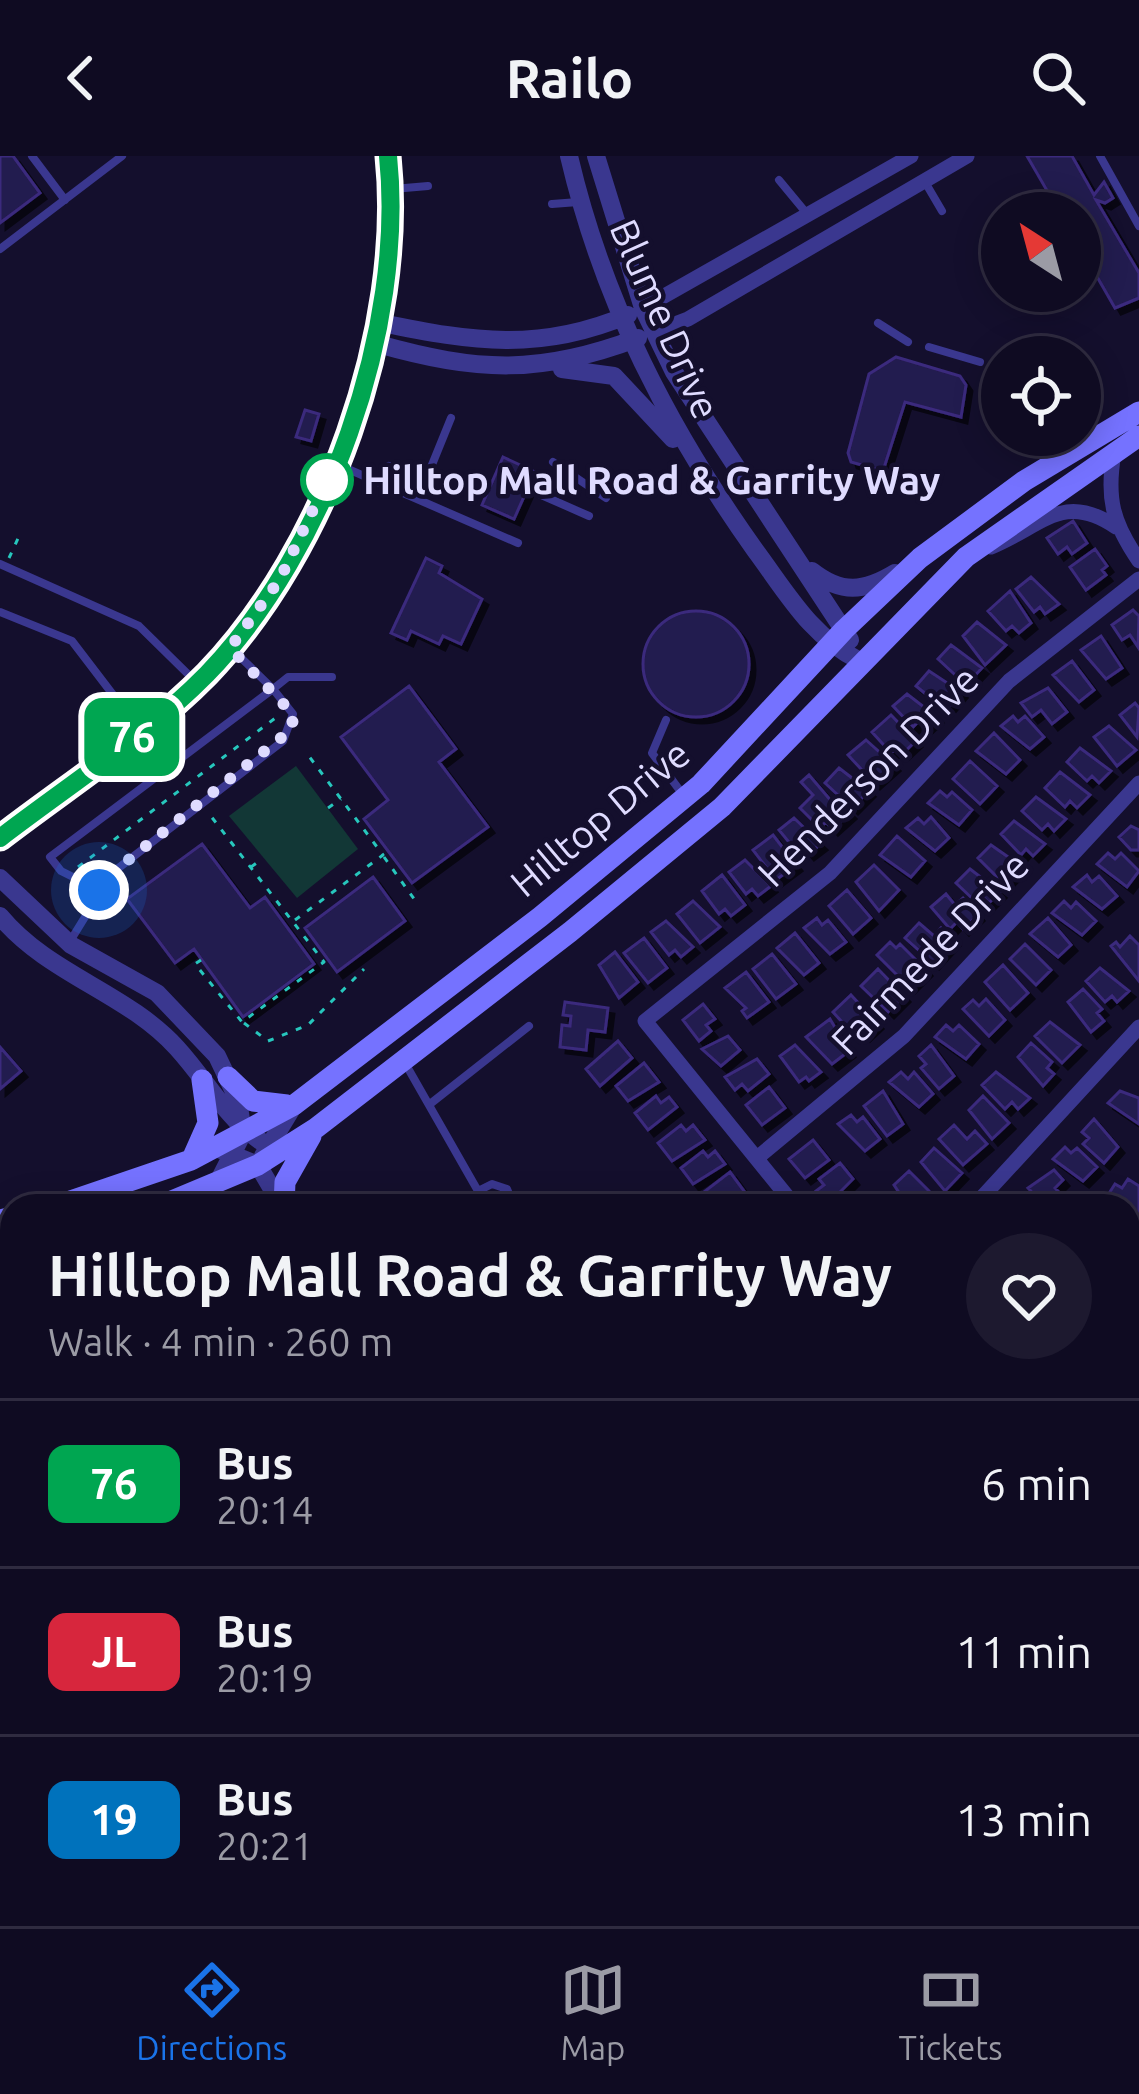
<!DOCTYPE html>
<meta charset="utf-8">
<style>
body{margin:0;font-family:Ubuntu,sans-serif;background:#1d192f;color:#f1f3f6;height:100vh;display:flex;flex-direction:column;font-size:45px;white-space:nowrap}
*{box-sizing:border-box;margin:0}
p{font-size:39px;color:#9b9ba5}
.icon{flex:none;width:66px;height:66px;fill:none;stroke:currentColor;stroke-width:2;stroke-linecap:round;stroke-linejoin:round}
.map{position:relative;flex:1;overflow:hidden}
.side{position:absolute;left:0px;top:1038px;width:1140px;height:732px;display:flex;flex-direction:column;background:#0f0b22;border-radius:36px 36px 0 0;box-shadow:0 6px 30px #0003,0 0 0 3px #2f2b40}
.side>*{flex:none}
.badge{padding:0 24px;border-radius:18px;font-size:42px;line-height:78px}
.needle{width:78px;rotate:324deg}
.tools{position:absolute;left:981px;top:36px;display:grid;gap:24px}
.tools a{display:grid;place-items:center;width:120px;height:120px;border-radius:50%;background:#0f0b22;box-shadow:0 6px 30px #0003,0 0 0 3px #2f2b40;font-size:60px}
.you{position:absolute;width:60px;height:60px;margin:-30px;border:9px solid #fff;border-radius:50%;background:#1a73e8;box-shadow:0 0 0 18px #1a73e833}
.map>.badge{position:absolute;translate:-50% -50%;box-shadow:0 0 0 6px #fff}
.round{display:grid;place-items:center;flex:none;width:126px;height:126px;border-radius:63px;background:#1d192f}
.overview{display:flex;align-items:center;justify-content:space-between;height:204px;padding:0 48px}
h1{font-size:57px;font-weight:700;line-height:90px}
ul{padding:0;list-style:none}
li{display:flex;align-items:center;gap:36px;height:168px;padding:0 48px;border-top:3px solid #2f2b40}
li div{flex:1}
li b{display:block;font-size:45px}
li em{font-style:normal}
li .badge{min-width:132px;font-weight:700;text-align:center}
header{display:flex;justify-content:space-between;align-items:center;height:156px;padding:0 48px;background:#0f0b22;font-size:54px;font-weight:700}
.menu{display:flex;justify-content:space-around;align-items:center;height:168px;border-top:3px solid #2f2b40;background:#0f0b22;font-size:33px;color:#9b9ba5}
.menu a{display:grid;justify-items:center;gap:6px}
.menu .on{color:#1a73e8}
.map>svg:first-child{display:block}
.green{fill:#123736}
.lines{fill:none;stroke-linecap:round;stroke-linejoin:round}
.stream{stroke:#092452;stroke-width:4.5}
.building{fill:#241a4f;stroke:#3a2a7d;stroke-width:3;filter:url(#shadow)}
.path{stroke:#27c7bd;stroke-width:3;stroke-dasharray:6 9;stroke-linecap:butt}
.service{stroke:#3a378f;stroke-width:8}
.minor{stroke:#3a378f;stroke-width:15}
.tertiary{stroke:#3a378f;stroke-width:18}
.secondary{stroke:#7572ff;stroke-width:21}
.line-casing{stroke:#fff;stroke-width:27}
.line{stroke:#00a651;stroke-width:18}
.walk{stroke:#dfdbff;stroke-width:12;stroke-dasharray:0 21.6}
.stop-dot{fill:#fff;stroke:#00a651;stroke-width:6}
.labels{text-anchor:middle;stroke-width:9;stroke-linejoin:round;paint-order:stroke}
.street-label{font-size:39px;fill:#dfdbff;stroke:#140f2d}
.stop-label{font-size:39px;font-weight:bold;fill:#dfdbff;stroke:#140f2d;text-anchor:start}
</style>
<header><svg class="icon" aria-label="back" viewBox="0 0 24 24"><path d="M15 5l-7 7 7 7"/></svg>Railo<svg class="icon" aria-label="search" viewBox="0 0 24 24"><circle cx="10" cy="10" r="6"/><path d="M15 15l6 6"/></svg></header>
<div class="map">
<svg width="1139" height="1770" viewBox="0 0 1139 1770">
<defs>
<filter id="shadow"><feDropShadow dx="6" dy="6" stdDeviation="0" flood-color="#0009"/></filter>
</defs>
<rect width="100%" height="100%" fill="#140f2d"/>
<!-- green -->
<path class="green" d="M296 610 358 693 297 742 229 660Z"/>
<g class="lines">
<!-- stream -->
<path class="stream" d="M591 1770 593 1758
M1016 1770 1018 1758"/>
</g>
<!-- building -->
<path class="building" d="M0 0H13L40 37 0 67Z
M1027 0H1072L1094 39 1104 26 1113 42 1105 47 1096 44 1139 117V142L1115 152 1080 91V57H1060Z
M896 201 960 220 966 229 961 261 905 246 883 315 851 306 848 297 869 218Z
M305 254 319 258 311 285 296 281Z
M503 301 535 316 514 363 482 349Z
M1073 365 1087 387 1072 398 1067 391 1058 398 1047 382Z
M1095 393 1107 410 1102 414 1106 419 1086 434 1070 411Z
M426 402 442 410 439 417 482 443 461 488 443 480 439 488 411 475 407 484 391 477Z
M1031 421 1059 448 1045 458 1040 451 1034 456 1016 433Z
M1010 435 1031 467 1019 477 1012 470 1006 475 988 455Z
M1133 454 1139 460 1138 491 1130 479 1122 484 1112 469Z
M643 508a53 53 0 1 1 106 0a53 53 0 1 1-106 0Z
M977 466 1006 489 985 509 963 480Z
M1101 480 1122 512 1106 523 1081 494Z
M951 489 982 512 966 529 938 503Z
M1072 505 1094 534 1079 546 1053 519Z
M929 515 961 536 950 549 942 542 938 548 916 530Z
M409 530 456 593 439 606 488 671 412 727 364 663 388 644 341 581Z
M1048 532 1067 556 1052 568 1041 554 1032 561 1021 547Z
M907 538 937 561 925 572 919 565 913 571 893 550Z
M1135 547 1139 552 1137 581 1120 559Z
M891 559 916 585 903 597 898 591 891 597 872 576Z
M1013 560 1018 566 1025 560 1044 581 1030 593 1001 570Z
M1109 570 1136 594 1117 610 1094 581Z
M994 577 1020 604 1006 618 976 595Z
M866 584 894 609 874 627 848 599Z
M1080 592 1111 615 1099 627 1092 620 1087 625 1067 606Z
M970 605 997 630 980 648 953 623Z
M839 612 869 635 852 652 825 627Z
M1060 616 1090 639 1077 652 1070 645 1065 651 1045 632Z
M809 619 838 653 842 649 850 657 832 673 826 666 820 672 800 652 813 639 801 626Z
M940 635 947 641 952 636 972 654 959 669 928 647Z
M1036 641 1066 663 1054 675 1048 668 1042 674 1022 655Z
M931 661 949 682 935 695 906 672 918 662 924 668Z
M794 662 821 688 808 698 803 692 797 696 779 674Z
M1014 665 1045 688 1033 700 1026 693 1021 699 1001 678Z
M1131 670 1139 674V694H1131L1119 681Z
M773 679 796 709 776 724 753 694Z
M897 680 925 705 911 721 880 699Z
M202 688 250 752 265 741 314 808 243 861 194 793 175 807 127 743Z
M991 689 1021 710 1004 728 978 702Z
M1108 697 1115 703 1121 697 1139 715 1127 731 1097 708Z
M745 704 771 730 758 740 752 733 746 738 729 716Z
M874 709 899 734 879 755 856 726Z
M970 713 1000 736 989 747 982 740 976 746 956 727Z
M722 719 745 749 731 760 725 753 719 758 702 735Z
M1087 719 1092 726 1099 720 1117 740 1102 753 1073 731Z
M373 721 405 765 337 816 305 772Z
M847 734 871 762 853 778 829 750Z
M946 738 955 749 963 742 978 759 963 773 957 766 950 773 931 751Z
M693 745 720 771 700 787 677 758Z
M1064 745 1071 752 1076 746 1096 765 1082 779 1052 757Z
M817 762 822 769 828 764 846 786 830 798 804 772Z
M1048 762 1071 789 1058 801 1030 778Z
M666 765 693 791 681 801 675 794 669 799 651 776Z
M919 767 934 780 941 772 954 784 933 807 905 782Z
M795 777 819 807 804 819 777 792Z
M1130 780 1139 789V825L1111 790 1116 786 1120 791Z
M644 782 667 812 648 827 624 797Z
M890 786 896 792 900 788 926 814 909 831 877 799Z
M1025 788 1051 814 1036 829 1010 803Z
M615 796 638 826 619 842 599 809Z
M772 798 796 828 776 843 753 813Z
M1003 809 1028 837 1010 854 985 826Z
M1100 812 1129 835 1117 846 1112 840 1105 846 1086 825Z
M878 813 904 840 888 856 861 830Z
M746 816 769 846 747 862 742 855 746 852 725 832Z
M1083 833 1102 853 1097 857 1104 865 1091 876 1068 846Z
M851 839 877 867 864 879 858 872 852 877 833 856Z
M986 843 1005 864 989 880 963 853 973 844 979 850Z
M565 846 608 852 605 876 588 874 586 894 560 891 562 869 570 870 571 860 563 859Z
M703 848 715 863 706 869 711 875 699 885 683 864Z
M830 863 849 895 832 908 806 881Z
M1050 866 1080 889 1062 907 1035 880Z
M946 869 953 875 959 869 979 888 966 903 935 881Z
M728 880 740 894 721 910 702 893Z
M618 885 632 902 600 930 586 913Z
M1031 887 1052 906 1047 912 1054 918 1043 930 1018 901Z
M795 889 821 916 809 925 806 921 799 926 780 900Z
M931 889 954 920 939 933 921 912 926 908 919 900Z
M0 891 21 915 0 933Z
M757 903 769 918 748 935 742 928 735 934 725 921Z
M644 907 659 926 628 945 616 930Z
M901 916 908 923 914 916 933 938 919 951 889 926Z
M996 916 1030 942 1018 953 1012 946 1005 953 982 929Z
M769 931 785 952 762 969 746 949Z
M883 935 903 968 887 980 864 950Z
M1120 935 1139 942V968L1108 947Z
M656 940 661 947 669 941 677 951 648 974 635 957Z
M983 940 1009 967 992 983 969 954Z
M851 959 857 966 863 961 880 983 865 995 838 968Z
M1094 963 1118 991 1104 1007 1083 988 1089 982 1082 976Z
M681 969 686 975 693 969 705 984 672 1005 658 987Z
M954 969 967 983 975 975 987 988 963 1009 939 983Z
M813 984 829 1004 805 1022 789 1003Z
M1065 991 1071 997 1077 992 1097 1011 1083 1025 1053 1003Z
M934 992 962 1017 945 1035 921 1006Z
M703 995 708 1001 715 995 725 1008 693 1028 681 1012Z
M840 1007 853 1023 827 1049 816 1035 824 1029 819 1023Z
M1054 1014 1063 1024 1055 1032 1068 1046 1064 1050H1045L1028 1032Z
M909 1015 929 1035 927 1050H908L894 1029Z
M730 1016 744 1035 730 1046 709 1050 700 1039Z
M1128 1023 1139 1030V1055L1130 1069 1128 1050H1101L1115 1028 1122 1032Z
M1022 1037 1035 1050H1010Z
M0 1155 2 1161 12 1158V1189L0 1197Z
M1129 1189 1139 1196 1135 1225 1128 1220Z
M2 1254 3 1260 12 1258V1290L0 1271Z
M1134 1291 1139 1293V1313L1128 1309Z
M1128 1317 1139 1321V1342L1128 1338Z
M1128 1355 1139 1359 1138 1386 1128 1382Z
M7 1427 12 1457 0 1461V1429Z
M0 1496 3 1503 10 1501 12 1505 10 1532 8 1527 0 1530Z
M12 1603V1635L2 1607Z
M1139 1646V1665L1133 1666 1129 1648Z
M0 1686 11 1716 0 1720Z
M59 1758 64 1770H33L51 1758Z
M66 1758H95L96 1761 87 1764 89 1770H71Z
M101 1758H119L122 1770H105Z
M136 1758H163L165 1770H138Z
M315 1758 349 1763 348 1770H313Z
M416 1758H433L431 1770 417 1768Z
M503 1758H529L545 1761 544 1770H501Z"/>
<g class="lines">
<!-- path -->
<path class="path" d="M9 402 21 376
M328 652 341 643
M384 701 417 747
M78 711 278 560
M251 711 262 703
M295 764 383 699 305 595
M201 804 195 808 242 866 324 806 210 659
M244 867 268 885 308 869 364 813"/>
<!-- service -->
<path class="service" d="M32 0 65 44
M1100 0 1139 70
M779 24 808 59
M925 26 942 55
M393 33 428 30
M552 48 578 46
M0 93 122 0
M878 167 908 186
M929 191 980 206
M553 306 606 342
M341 310 518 387
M389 310 425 326 451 262
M539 338 589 360
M0 408 139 470 196 526
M0 456 72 485 140 574
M233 494 273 533 288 521H332
M666 564 652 597 684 640
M69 787 112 717 283 585 293 558 273 533 50 701 61 715 99 734
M405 907 478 1035
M430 948 529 870
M473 1050 478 1035 492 1028 507 1033 514 1050
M1063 1770 1067 1758"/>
<!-- minor -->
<path class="minor" d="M643 152 911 0
M654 176 688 163 967 0
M1114 297C1106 343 1113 367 1139 405
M991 391C1042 370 1063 335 1116 371
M757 1002 904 880 1139 627
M795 1050 645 865 830 717 1009 525 1139 423
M974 1050 1139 871
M1128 1130 1139 1112
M0 1231 12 1228
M0 1397 12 1394
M1128 1530 1139 1497
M0 1571 12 1567
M1128 1737 1139 1754
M0 1749 12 1744
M283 1770 285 1758"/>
<!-- tertiary -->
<path class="tertiary" d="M569 0C603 146 669 273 755 394 787 437 811 481 860 505
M596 0 643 152 674 216 850 484
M382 167C473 186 540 196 628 159
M378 188C478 216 540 219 638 182
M562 213 614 220 673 283
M812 415C841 438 864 436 895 417
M0 681C69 629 146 580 207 518 327 395 406 171 388 0
M0 722 71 789 157 837 217 900 238 944 243 977 217 1028
M0 760C49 819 126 836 177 892 214 933 227 968 278 996
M221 994 258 1009 282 1050
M263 1000 294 949
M466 1770 468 1758"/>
<!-- secondary -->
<path class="secondary" d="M228 921 253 945 287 949
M192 1003 208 967 202 924
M56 1050 191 1004 294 949 540 761 701 628 844 474 920 402 1024 325 1139 256
M160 1050 258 1009 316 972 570 776 722 651 966 401 1139 280
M284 1050 285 1026 311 980
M0 1064 12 1061
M0 1096 12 1093"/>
</g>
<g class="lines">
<!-- line casing -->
<g class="line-casing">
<path id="line" d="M0 682C69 629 146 580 207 518 327 394 406 171 388 0"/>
</g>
<!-- line -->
<use href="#line" class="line"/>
<!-- walk -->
<path class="walk" d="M99 734 112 717 292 573 293 558 230 492 280 423 327 324"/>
</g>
<!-- markers -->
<circle class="stop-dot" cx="327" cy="324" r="24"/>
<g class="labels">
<!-- street labels -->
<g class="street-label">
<text transform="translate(665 163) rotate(66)" y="14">Blume Drive</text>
<text transform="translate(868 620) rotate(-45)" y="14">Henderson Drive</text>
<text transform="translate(600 662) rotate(-40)" y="14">Hilltop Drive</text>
<text transform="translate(930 797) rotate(-46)" y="14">Fairmede Drive</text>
</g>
<!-- stop labels -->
<g class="stop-label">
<text x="363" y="338">Hilltop Mall Road &amp; Garrity Way</text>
</g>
</g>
</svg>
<div class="tools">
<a><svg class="needle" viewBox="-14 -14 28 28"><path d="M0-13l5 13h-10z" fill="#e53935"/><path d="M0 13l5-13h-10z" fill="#9b9ba5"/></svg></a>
<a><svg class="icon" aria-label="locate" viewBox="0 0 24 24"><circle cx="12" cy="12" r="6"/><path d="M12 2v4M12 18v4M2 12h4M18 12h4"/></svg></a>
</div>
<div class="you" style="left:99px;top:734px"></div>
<b class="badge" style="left:132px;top:581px;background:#00a651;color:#fff">76</b>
<section class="side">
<div class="overview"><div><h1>Hilltop Mall Road &amp; Garrity Way</h1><p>Walk · 4 min · 260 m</p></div><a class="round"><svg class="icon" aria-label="heart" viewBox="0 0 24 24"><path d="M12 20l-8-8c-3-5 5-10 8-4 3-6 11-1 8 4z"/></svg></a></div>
<ul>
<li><span class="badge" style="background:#00a651;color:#fff">76</span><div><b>Bus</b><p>20:14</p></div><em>6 min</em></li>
<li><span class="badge" style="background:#d7263d;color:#fff">JL</span><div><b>Bus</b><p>20:19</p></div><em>11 min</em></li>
<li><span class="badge" style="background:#0072bc;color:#fff">19</span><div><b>Bus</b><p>20:21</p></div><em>13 min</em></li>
</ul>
</section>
</div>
<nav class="menu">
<a class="on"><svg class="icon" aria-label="directions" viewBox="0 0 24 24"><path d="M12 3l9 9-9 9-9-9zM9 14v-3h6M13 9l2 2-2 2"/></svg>Directions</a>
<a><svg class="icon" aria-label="map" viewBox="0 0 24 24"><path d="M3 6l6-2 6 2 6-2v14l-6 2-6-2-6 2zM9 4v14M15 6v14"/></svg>Map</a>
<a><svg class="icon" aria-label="tickets" viewBox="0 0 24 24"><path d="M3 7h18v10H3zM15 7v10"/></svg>Tickets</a>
</nav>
